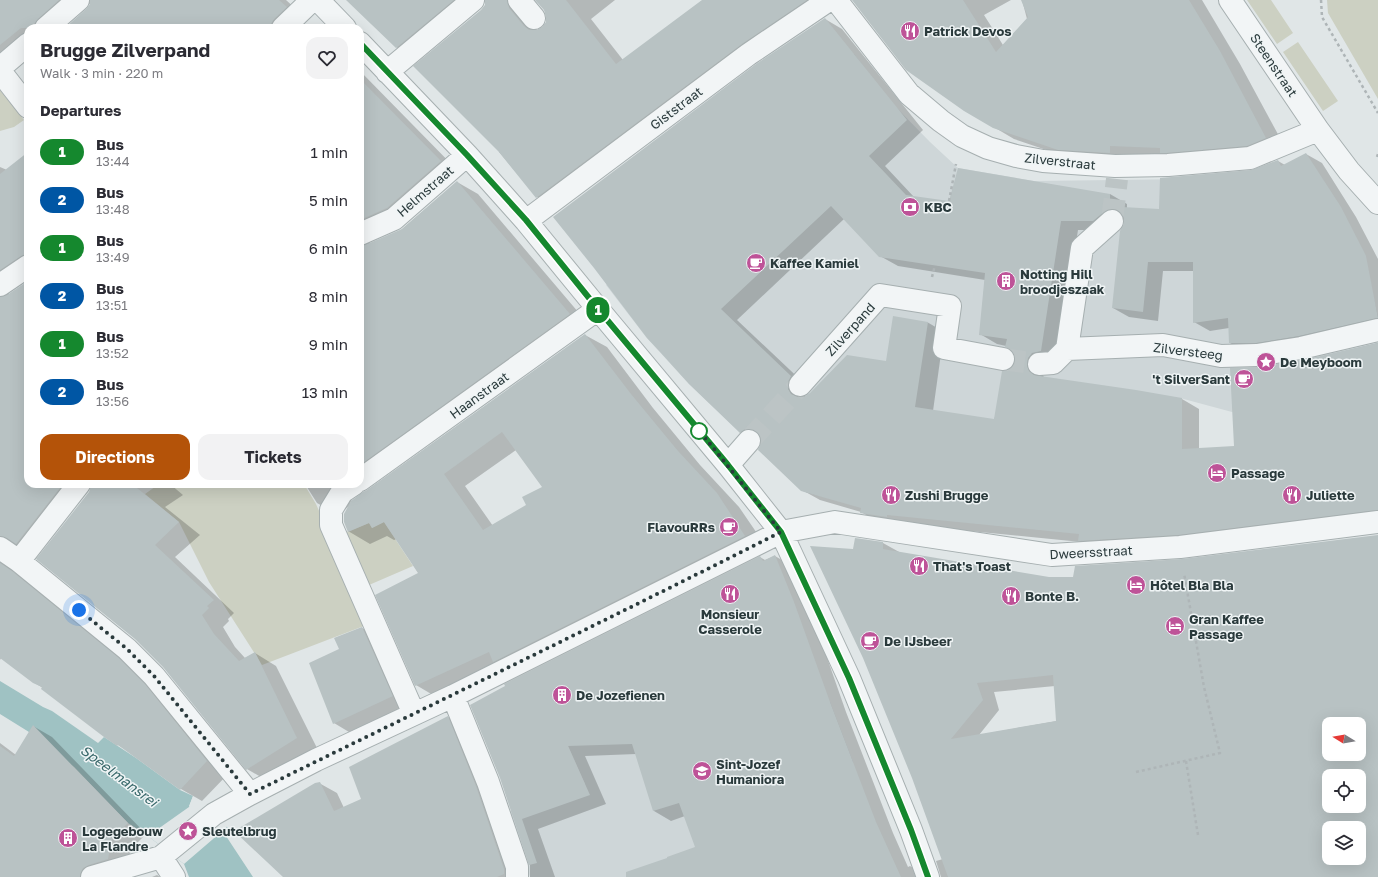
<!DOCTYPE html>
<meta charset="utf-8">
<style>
body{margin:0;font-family:"Golos Text",sans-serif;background:#f2f2f3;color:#2b2b33;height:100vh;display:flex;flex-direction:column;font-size:15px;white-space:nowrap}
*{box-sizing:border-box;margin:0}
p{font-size:13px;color:#7c7c81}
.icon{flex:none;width:22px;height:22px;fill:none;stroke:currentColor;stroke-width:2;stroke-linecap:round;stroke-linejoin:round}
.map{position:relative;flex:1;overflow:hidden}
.side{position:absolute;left:24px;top:24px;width:340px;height:464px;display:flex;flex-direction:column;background:#fff;border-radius:12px;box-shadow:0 4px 16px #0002}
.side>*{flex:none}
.badge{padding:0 8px;border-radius:13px;font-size:14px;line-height:26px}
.needle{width:26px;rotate:281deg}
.fabs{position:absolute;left:1322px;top:717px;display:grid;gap:8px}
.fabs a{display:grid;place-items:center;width:44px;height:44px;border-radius:8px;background:#fff;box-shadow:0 4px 16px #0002;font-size:20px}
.you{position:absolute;width:20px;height:20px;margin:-10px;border:3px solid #fff;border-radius:50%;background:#1a73e8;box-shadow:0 0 0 6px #1a73e833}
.map>.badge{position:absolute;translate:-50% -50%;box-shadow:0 0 0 2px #fff}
h2{padding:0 16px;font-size:15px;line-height:36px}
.round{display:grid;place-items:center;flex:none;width:42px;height:42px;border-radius:12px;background:#f2f2f3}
.summary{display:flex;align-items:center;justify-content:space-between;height:68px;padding:0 16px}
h1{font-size:19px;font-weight:700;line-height:30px}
.cta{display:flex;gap:8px;margin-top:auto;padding:8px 16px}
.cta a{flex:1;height:46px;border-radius:12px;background:#b45309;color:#fff;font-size:16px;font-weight:700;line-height:46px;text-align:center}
.cta a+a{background:#f2f2f3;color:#2b2b33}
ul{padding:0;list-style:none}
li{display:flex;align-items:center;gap:12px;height:48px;padding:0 16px}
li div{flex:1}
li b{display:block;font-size:15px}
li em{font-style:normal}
li .badge{min-width:44px;font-weight:700;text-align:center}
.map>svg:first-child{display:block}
.built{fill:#ced6d8}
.green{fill:#ccd0c2}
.water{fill:#9fc2c3}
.pier{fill:#e0e6e7}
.shadow{fill:#0003;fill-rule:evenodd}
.building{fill:#b8c2c3;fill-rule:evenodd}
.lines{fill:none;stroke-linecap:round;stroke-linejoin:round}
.minor-tunnel{stroke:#bcc4c5;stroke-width:22;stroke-dasharray:22 11;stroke-linecap:butt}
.minor-casing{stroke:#a6afb0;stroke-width:24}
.path{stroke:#aeb5b7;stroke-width:2.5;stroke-dasharray:3 3;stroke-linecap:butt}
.minor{stroke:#f2f5f6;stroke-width:22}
.line-casing{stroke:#fff;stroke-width:9}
.line{stroke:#15882e;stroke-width:6}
.walk{stroke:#2a3a3c;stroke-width:4;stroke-dasharray:0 7.2}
.stop-dot{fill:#fff;stroke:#15882e;stroke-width:2}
.labels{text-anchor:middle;stroke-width:3;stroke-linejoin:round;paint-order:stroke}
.poi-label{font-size:13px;font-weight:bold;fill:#2a3a3c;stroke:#eff4f5;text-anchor:start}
.street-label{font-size:13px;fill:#2a3a3c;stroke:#eff4f5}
.water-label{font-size:14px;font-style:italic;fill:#39696b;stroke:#eff4f5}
</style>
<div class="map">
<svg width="1378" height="877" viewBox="0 0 1378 877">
<rect width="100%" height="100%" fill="#e0e6e7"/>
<!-- built -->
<path class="built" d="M854 54 888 99 930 142 958 168 1034 181 1193 179 1367 269 1378 317V365L1253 411 1232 412 1180 398 1181 400H1182V489L853 504 804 492 689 384 646 337 606 285 664 239 804 101Z
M537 676 830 702 853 762 798 779 705 877H530L506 813 585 784Z"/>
<!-- green -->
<path class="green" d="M1247 0H1271L1293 33 1277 44Z
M1327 0H1378V99L1328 13Z
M1298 42 1338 101 1323 111 1283 52Z
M0 90 24 120 14 127 0 131Z
M159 484H304L316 504 369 624 262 665 209 582 179 522 145 494Z
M384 522 413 566 369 585 344 533 369 523 372 528Z"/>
<!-- water -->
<path class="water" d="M0 681 43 707 52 711 98 743 104 737 136 758 180 790 193 796 189 806 234 831 226 836 253 877H189L184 864 148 836 128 823 74 767 29 732 0 714Z"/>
<!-- pier -->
<path class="pier" d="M193 796 194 797 191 805 221 822 227 827 184 864 148 836 189 807Z"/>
<!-- shadow -->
<path class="shadow" d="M0 0H286L307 19 298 28H67L87 10 92 2 65 25 56 28H28V52L0 75Z
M348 0H535L532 1 530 21 538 31 542 29 547 23V16L544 9 537 0H615L591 19 623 60 703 0H845L762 55 557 208 537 197 499 152 482 10 486 4V1L417 59 396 47Z
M853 0H1011L984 15 1003 45 1027 19 1022 0H1202L1240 64 1286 149 1079 161 1014 139 965 110Z
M825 19 842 29 923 130 885 166 914 197 949 202 1110 194 1127 204V208L1160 210 1278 161 1285 165 1306 154 1322 163 1356 217 1378 259V330L1246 352 1230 343 1229 328 1210 331 1194 322V271H1163L1158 321 1129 317 1113 308 1125 219 1121 221 1111 230H1078L1058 361 1044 369 1043 375 1044 378 1182 399 1199 409V449L1235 447 1259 368 1303 361 1378 343V521L1096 550 1081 542 878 522 861 512 820 500 802 490 762 443V439L758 442 740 432 689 383ZM844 219 880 256 898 266 985 280 980 334 997 344 1006 346 1013 350 1016 355V361L1013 368 1008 372 994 420 933 411 944 332 927 322 887 362 805 397 804 393 808 387 737 320Z
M306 25 311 28H302Z
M360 71 461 174 371 238 369 245 400 231 457 182 478 194 590 326 356 493 350 503 585 335 607 347 653 408 700 465 739 507 767 548 438 698 416 685 419 574 397 539 394 540 387 536 370 544 348 531V507L338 515 317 503 305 484H360ZM516 450 543 487 528 505 493 526 465 486Z
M28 153V277L14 286 9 292V295L28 282V484H170L183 495 165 507 200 535 175 557 234 613 228 619 229 621 223 627 235 647 245 658 255 653 276 666 318 750 268 781 247 769 90 492 91 487 38 555 25 548 9 566 14 572 33 584 140 672 228 774 202 801 181 789 130 752 118 745 43 688 33 682 5 650 0 660V167L7 170Z
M1378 536V877H941L936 861 943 859 854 550 856 539 883 543 901 553 1049 578H1074L1182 560ZM1055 686 1057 721 979 735 999 710 994 692ZM1329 724H1359V754H1329ZM1329 776H1359V806H1329ZM1329 828H1359V858H1329Z
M775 556 792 566 811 612 846 712 893 833 908 867 910 866 928 877H656L697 848 685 816 671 821 654 811 636 754 585 756 606 804 538 829 555 877H530V863L501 778 760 557 765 560Z
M362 628 378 637 408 705 349 732 334 723 340 650Z
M448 717 465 727 520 877H284L319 783 337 793 344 808 363 799Z
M33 726 52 737 146 834 131 849 127 870 101 877H0V743L16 755Z
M157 875 160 877H152Z"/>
<!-- building -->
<path class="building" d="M0 0H59L38 19 34 24V28H21L0 45Z
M90 0H279L287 7 274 19 271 24V28H65L86 9 90 4Z
M346 0H454L396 48Z
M485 0H507L509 8 524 26 529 30H536L542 27 546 22V16L544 10 535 0H566L616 64 702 0H807L742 44 536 198 499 152 413 66 481 10 485 5Z
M852 0H963L996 52 1028 17 1021 0H1189L1220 51 1266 138 1247 146 1167 153H1160V148L1110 146V153L1058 150 993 128 964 111 906 70Z
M825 18 907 120 869 156 906 195 949 201 958 168 1110 194V209L1104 212 1093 221H1061L1041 351 1032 353 1028 358 1027 365 1029 371 1034 375 1040 376 1136 390 1182 398V449L1234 446 1230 368 1259 367 1303 360 1378 343V510L1179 535 1078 541 1079 534 887 515V517L860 513 861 508 801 491 758 450 761 443V437L757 432 751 429H745L740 433 689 384 661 353 647 338 594 268 553 217 756 64ZM831 206 879 257 985 273 979 335 1007 339 1005 347 1011 350 1015 355V361L1012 367 1008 371H1002L994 419 915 407 928 322 893 316 886 361 847 355 810 393 804 397H798L791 394 788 389V382L791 376 721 309Z
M360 79 441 161 387 208 360 220Z
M28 152V254L21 256 0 270V174Z
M1306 153 1341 207 1362 248 1366 256 1378 318 1299 336 1256 343H1229L1228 318 1193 323V262H1148L1143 312 1112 308 1120 231 1124 224V219L1122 213V207L1159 209 1160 178 1251 170 1278 160 1281 166Z
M457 181 570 314 360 465V246L365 245 402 229Z
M28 281V484H63L16 544 7 538 0 536V297L7 295Z
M585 334 631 394 678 451 717 493 745 536 493 662 489 652 415 686 375 595 418 573 384 522 372 528 369 523 348 532 344 522V514L351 501 363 492 367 490ZM502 432 542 487 522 497 526 505 483 530 444 474Z
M91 484H132L179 522 155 545 214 600 207 606 209 608 202 615 214 634 239 661 255 652 297 738 246 770 163 667 135 639 36 559 89 492Z
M1378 535V877H948L912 778 863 658 810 546 853 549 855 538 883 542V549L1049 577H1073L1075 566 1182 559ZM1053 675 1056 721 951 739 983 700 977 683ZM1329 724H1359V754H1329ZM1329 776H1359V806H1329ZM1329 828H1359V858H1329Z
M775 555 794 602 830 702 876 822 901 877H626V872L667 858V857L695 847 679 803 653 811 632 744 568 746 590 795 522 819 537 863 529 865 500 778 470 705 505 686 504 684 760 556 763 561Z
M0 563 12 571 119 658 145 684 207 761 180 790 118 745 117 746 104 737 41 689 42 687 33 683 0 658Z
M362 627 393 696 333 724 309 663 339 649 334 638Z
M448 716 476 786 504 869V874L497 877H283L234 831 315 783 320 782 334 811 361 799 349 767Z
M33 725 128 823 112 838 108 859 89 865 83 868 80 874V877H0V746L14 756Z"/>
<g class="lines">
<!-- minor-tunnel -->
<path class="minor-tunnel" d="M1112 221 1117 179
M1003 359 1039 364
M749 441 800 385"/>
<!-- minor casing -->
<g class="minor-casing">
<path id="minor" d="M318 0 345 28
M519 0 534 18
M836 0 909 94 941 121 962 136 988 148 1016 156 1043 161 1115 166 1168 165 1250 158 1318 130
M1230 0 1318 130 1349 171 1378 203
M46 28 78 0
M283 28 312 0
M360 43 467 155 526 221 598 309 728 465 781 532 849 678 911 830 928 877
M0 68 28 44
M0 71 28 107
M387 72 473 0
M526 221 749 54 829 0
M360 234 394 219 467 155
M0 285 28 266
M1067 349 1163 345 1221 356 1257 355 1301 348 1378 330
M1039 364 1053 363 1067 349 1082 248 1112 221
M800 385 880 295 950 306 944 348 1003 359
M728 465 749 441
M360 480 598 309
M354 484 342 492 331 510V525L414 714
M0 548 19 561 127 649 154 676 250 794
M19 561 79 484
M453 696 488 782 517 867V877
M161 857 174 877
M92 877 161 857 214 814 250 794 316 760 453 696 781 532 835 522 1052 555 1180 547 1378 522"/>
</g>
<!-- path -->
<path class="path" d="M1321 0 1322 17 1378 113
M1377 157 1378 154
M949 201 956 164
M932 277 935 265
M1186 761 1198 835
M1136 772 1220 753 1204 687 1184 573"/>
<!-- minor -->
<use href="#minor" class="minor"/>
</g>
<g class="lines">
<!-- line casing -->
<g class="line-casing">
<path id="line" d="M360 43 467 155 526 220 598 309 728 465 781 532 849 678 911 830 928 877"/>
</g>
<!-- line -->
<use href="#line" class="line"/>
<!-- walk -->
<path class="walk" d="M79 610 127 649 154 676 250 794C427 707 605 621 781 532L698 429 699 431"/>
</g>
<!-- icons -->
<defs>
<g id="restaurant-disc" transform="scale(1)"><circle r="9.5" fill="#be5398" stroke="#eff4f5"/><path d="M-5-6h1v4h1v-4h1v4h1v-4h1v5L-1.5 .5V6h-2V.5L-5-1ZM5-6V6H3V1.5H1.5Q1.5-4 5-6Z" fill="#fff"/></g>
<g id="bank-disc" transform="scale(1)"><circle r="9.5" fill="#be5398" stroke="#eff4f5"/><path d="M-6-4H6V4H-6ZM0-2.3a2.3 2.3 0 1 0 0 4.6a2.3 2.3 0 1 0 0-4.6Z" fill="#fff"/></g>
<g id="cafe-disc" transform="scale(1)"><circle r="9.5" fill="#be5398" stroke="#eff4f5"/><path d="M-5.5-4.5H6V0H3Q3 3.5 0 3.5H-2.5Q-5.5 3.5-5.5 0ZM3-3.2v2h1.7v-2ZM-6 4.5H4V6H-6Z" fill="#fff"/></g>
<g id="building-disc" transform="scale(1)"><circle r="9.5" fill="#be5398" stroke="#eff4f5"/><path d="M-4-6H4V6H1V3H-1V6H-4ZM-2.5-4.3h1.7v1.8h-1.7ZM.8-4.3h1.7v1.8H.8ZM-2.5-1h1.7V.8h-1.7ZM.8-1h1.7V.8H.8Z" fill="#fff"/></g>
<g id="sight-disc" transform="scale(1)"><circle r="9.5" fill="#be5398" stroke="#eff4f5"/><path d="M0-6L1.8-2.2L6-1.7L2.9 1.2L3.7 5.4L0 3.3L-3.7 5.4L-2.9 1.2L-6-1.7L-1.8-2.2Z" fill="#fff"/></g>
<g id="hotel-disc" transform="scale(1)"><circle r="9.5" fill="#be5398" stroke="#eff4f5"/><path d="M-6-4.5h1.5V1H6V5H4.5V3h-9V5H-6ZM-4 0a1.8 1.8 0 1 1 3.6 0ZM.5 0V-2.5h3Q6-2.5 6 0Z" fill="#fff"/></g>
<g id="school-disc" transform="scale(1)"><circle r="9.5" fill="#be5398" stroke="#eff4f5"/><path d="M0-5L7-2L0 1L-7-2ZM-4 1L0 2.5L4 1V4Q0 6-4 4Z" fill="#fff"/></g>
</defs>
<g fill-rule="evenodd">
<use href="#restaurant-disc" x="910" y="31"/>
<use href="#bank-disc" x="910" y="207"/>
<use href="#cafe-disc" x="756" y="263"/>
<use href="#building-disc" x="1006" y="281"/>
<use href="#sight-disc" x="1266" y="362"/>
<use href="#cafe-disc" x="1244" y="379"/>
<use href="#hotel-disc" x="1217" y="473"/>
<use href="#restaurant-disc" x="891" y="495"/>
<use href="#restaurant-disc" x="1292" y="495"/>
<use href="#cafe-disc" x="729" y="527"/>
<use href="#restaurant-disc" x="919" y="566"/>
<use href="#hotel-disc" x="1136" y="585"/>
<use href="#restaurant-disc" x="730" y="594"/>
<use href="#restaurant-disc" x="1011" y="596"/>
<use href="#hotel-disc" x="1175" y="626"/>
<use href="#cafe-disc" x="870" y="641"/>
<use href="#building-disc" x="562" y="695"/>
<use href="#school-disc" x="702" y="771"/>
<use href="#sight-disc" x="188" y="831"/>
<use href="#building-disc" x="68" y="838"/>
</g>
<!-- markers -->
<circle class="stop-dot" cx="699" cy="431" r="8"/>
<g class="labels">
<!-- poi labels -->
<g class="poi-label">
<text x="924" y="36">Patrick Devos</text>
<text x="924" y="212">KBC</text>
<text x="770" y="268">Kaffee Kamiel</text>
<text x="1020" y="279">Notting Hill<tspan x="1020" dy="15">broodjeszaak</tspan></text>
<text x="1280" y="367">De Meyboom</text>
<text x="1230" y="384" text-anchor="end">'t SilverSant</text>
<text x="1231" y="478">Passage</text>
<text x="905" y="500">Zushi Brugge</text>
<text x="1306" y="500">Juliette</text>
<text x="715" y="532" text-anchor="end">FlavouRRs</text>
<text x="933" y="571">That's Toast</text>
<text x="1150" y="590">Hôtel Bla Bla</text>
<text x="1025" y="601">Bonte B.</text>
<text x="730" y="619" text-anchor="middle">Monsieur<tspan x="730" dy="15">Casserole</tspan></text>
<text x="1189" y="624">Gran Kaffee<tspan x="1189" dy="15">Passage</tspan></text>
<text x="884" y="646">De IJsbeer</text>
<text x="576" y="700">De Jozefienen</text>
<text x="716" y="769">Sint-Jozef<tspan x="716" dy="15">Humaniora</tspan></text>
<text x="82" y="836">Logegebouw<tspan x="82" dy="15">La Flandre</tspan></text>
<text x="202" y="836">Sleutelbrug</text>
</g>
<!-- street labels -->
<g class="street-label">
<text transform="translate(1274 65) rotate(56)" y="5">Steenstraat</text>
<text transform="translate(676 108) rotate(-37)" y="5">Giststraat</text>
<text transform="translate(1060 161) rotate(6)" y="5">Zilverstraat</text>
<text transform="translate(425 191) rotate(-41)" y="5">Helmstraat</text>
<text transform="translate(850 329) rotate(-48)" y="5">Zilverpand</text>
<text transform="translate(1188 351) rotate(7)" y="5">Zilversteeg</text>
<text transform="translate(479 395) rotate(-36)" y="5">Haanstraat</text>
<text transform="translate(1091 552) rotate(-3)" y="5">Dweersstraat</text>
</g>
<!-- water labels -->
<g class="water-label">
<text transform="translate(119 776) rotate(37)" y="5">Speelmansrei</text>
</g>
</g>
</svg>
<div class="fabs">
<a><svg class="needle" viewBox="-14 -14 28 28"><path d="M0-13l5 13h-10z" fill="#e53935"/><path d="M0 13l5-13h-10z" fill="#7c7c81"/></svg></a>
<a><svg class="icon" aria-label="locate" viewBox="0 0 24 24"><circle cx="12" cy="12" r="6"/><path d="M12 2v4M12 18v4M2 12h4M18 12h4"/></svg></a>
<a><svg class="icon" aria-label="layers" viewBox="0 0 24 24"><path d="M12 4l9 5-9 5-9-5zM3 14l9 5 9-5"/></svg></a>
</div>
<div class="you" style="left:79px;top:610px"></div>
<b class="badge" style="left:598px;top:310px;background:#15882e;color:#fff">1</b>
<section class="side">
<div class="summary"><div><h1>Brugge Zilverpand</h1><p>Walk · 3 min · 220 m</p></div><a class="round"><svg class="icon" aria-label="heart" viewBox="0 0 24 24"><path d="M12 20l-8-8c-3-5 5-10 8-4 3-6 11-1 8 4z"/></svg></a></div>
<h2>Departures</h2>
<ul>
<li><span class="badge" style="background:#15882e;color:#fff">1</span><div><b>Bus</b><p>13:44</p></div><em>1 min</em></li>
<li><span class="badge" style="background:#0056a4;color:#fff">2</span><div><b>Bus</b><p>13:48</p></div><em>5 min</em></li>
<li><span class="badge" style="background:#15882e;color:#fff">1</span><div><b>Bus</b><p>13:49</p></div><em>6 min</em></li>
<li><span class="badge" style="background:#0056a4;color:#fff">2</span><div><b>Bus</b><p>13:51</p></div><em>8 min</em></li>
<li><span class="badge" style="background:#15882e;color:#fff">1</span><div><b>Bus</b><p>13:52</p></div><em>9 min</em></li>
<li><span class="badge" style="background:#0056a4;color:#fff">2</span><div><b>Bus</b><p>13:56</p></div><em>13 min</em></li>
</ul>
<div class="cta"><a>Directions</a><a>Tickets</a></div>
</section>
</div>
